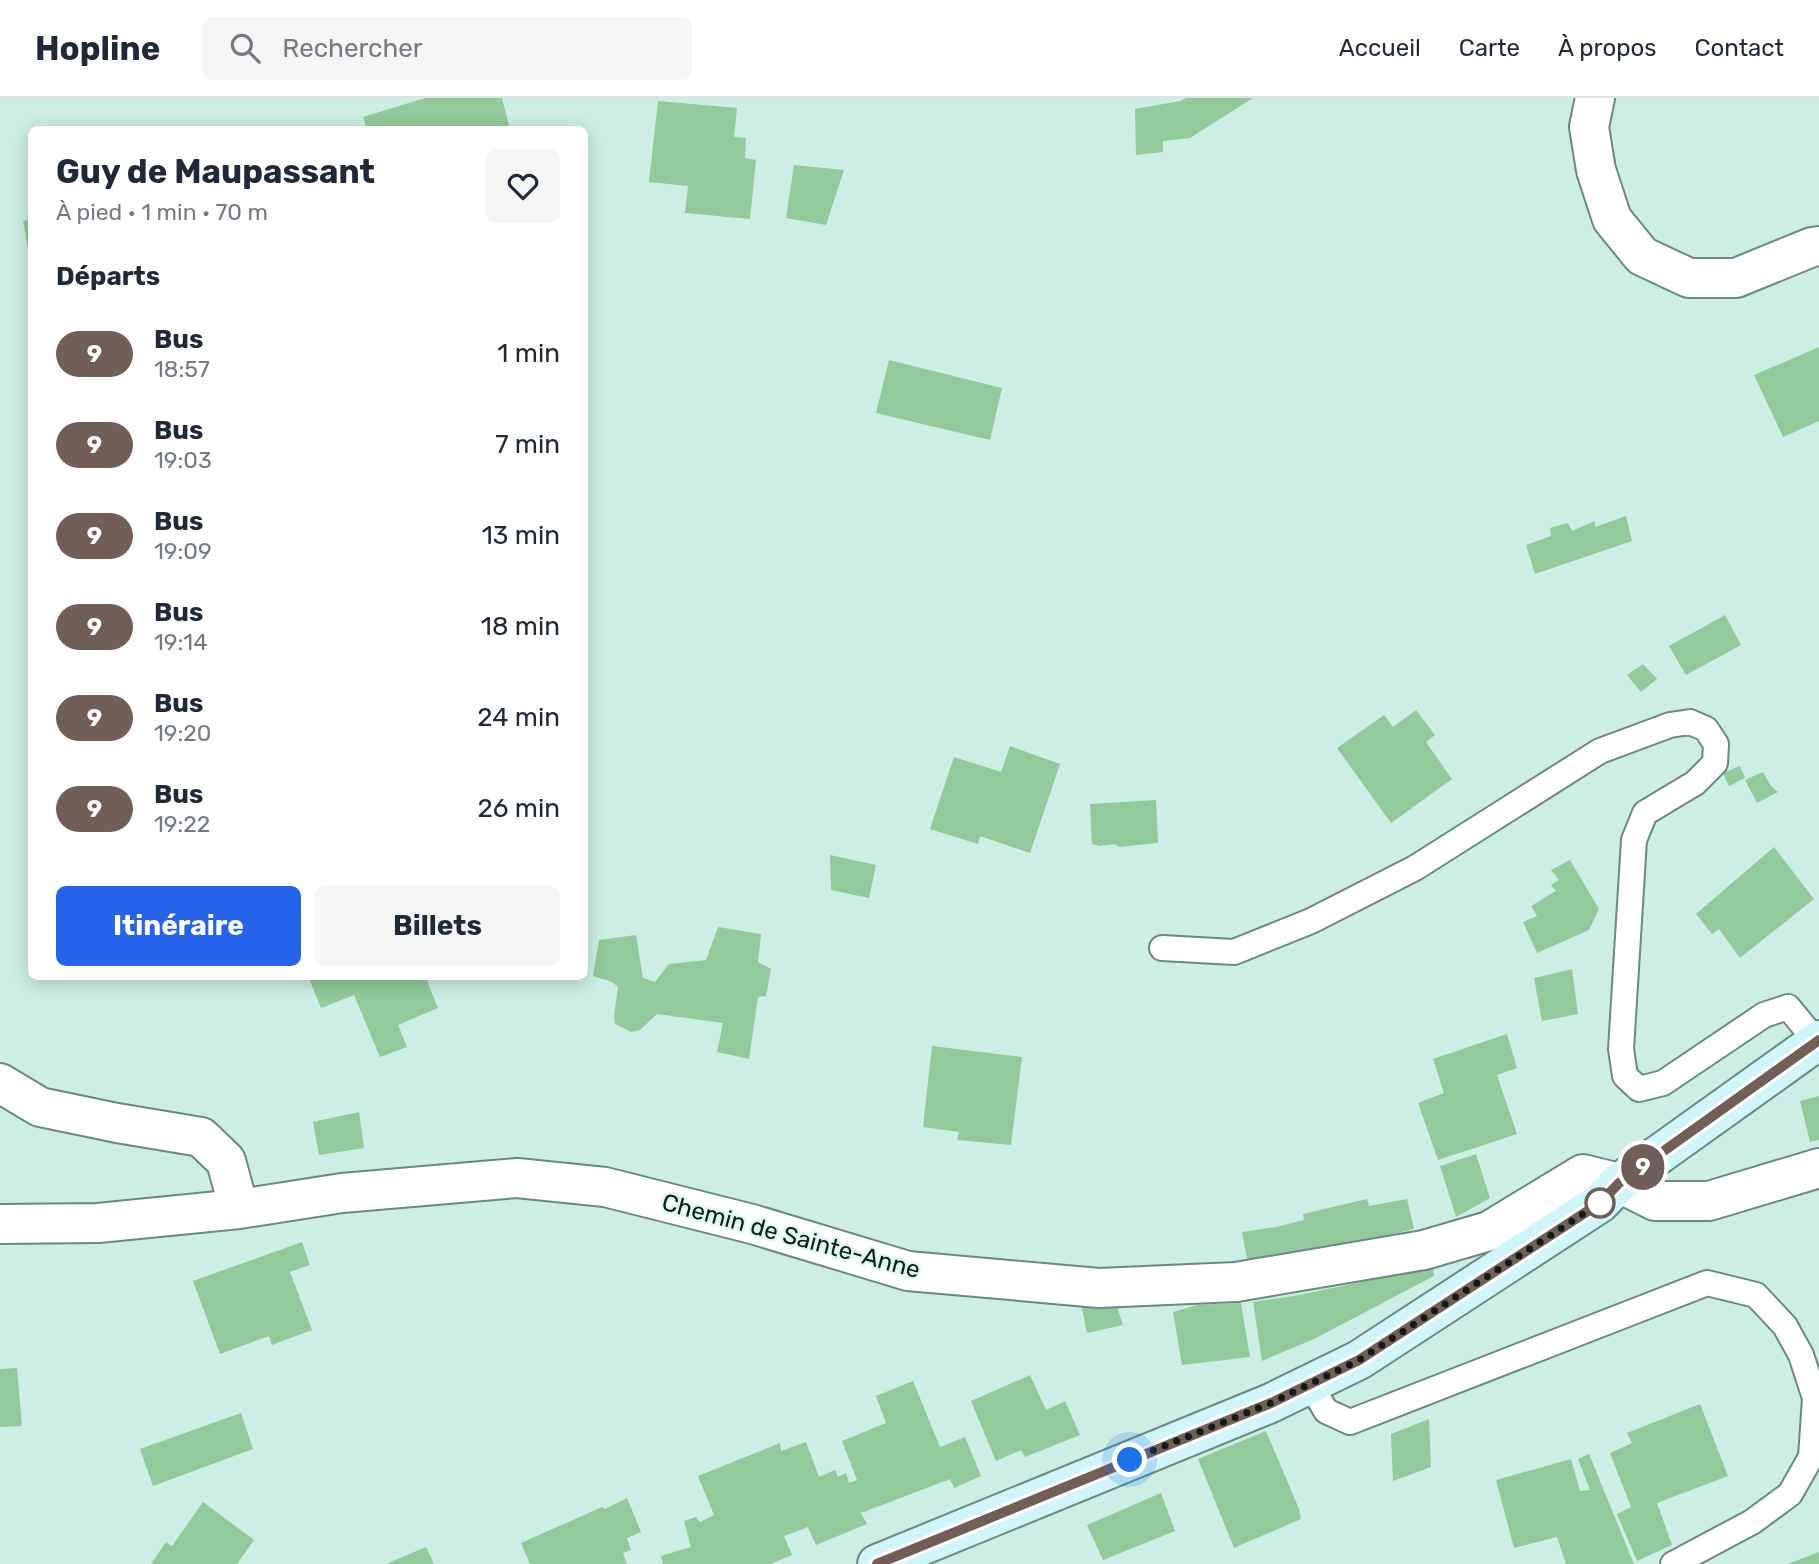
<!DOCTYPE html>
<html lang="fr">
<meta charset="utf-8">
<style>
body{margin:0;font-family:Rubik,sans-serif;background:#f6f6f7;color:#1f2937;height:100vh;display:flex;flex-direction:column;font-size:26px;white-space:nowrap}
*{box-sizing:border-box;margin:0}
p{font-size:23px;color:#747a83}
.icon{flex:none;width:38px;height:38px;fill:none;stroke:currentColor;stroke-width:2;stroke-linecap:round;stroke-linejoin:round}
.map{position:relative;flex:1;overflow:hidden}
.panel{position:absolute;left:28px;top:28px;width:560px;height:854px;display:flex;flex-direction:column;background:#fff;border-radius:10px;box-shadow:0 4px 18px #0003}
.panel>*{flex:none}
.badge{padding:0 14px;border-radius:23px;font-size:24px;line-height:46px}
.you{position:absolute;width:35px;height:35px;margin:-18px;border:5px solid #fff;border-radius:50%;background:#1a73e8;box-shadow:0 0 0 10px #1a73e833}
.map>.badge{position:absolute;translate:-50% -50%;box-shadow:0 0 0 4px #fff}
h2{padding:0 28px;font-size:26px;line-height:63px}
.round{display:grid;place-items:center;flex:none;width:74px;height:74px;border-radius:10px;background:#f6f6f7}
.overview{display:flex;align-items:center;justify-content:space-between;height:119px;padding:0 28px}
h1{font-size:33px;font-weight:700;line-height:52px}
.primary-button{display:flex;gap:14px;margin-top:auto;padding:14px 28px}
.primary-button a{flex:1;height:80px;border-radius:10px;background:#2563eb;color:#fff;font-size:28px;font-weight:700;line-height:80px;text-align:center}
.primary-button a+a{background:#f6f6f7;color:#1f2937}
ul{padding:0;list-style:none}
li{display:flex;align-items:center;gap:21px;height:91px;padding:0 28px}
li div{flex:1}
li b{display:block;font-size:26px}
li em{font-style:normal}
li .badge{min-width:77px;font-weight:700;text-align:center}
header{display:flex;align-items:center;gap:42px;box-sizing:border-box;height:98px;padding:0 35px;background:#fff;border-bottom:2px solid #e0e1e3}
header strong{font-size:33px}
nav{display:flex;gap:38px;margin-inline-start:auto;font-size:24px}
.search{width:490px;height:63px;background:#f6f6f7;display:flex;align-items:center;gap:18px;box-sizing:border-box;padding:0 24px;border-radius:10px;color:#747a83;font-size:26px}
.map>svg:first-child{display:block}
.building{fill:#91ca9b}
.lines{fill:none;stroke-linecap:round;stroke-linejoin:round}
.service-casing{stroke:#6a8980;stroke-width:28}
.minor-casing{stroke:#6a8980;stroke-width:42}
.secondary-casing{stroke:#6a8980;stroke-width:42}
.service{stroke:#fff;stroke-width:24}
.minor{stroke:#fff;stroke-width:38}
.secondary{stroke:#d0f6f9;stroke-width:38}
.line-casing{stroke:#fff;stroke-width:16}
.line{stroke:#715e57;stroke-width:10}
.walk{stroke:#101c19;stroke-width:7;stroke-dasharray:0 12.6}
.stop-dot{fill:#fff;stroke:#715e57;stroke-width:3.5}
.labels{text-anchor:middle;stroke-width:5;stroke-linejoin:round;paint-order:stroke}
.street-label{font-size:24px;fill:#101c19;stroke:#dafbf1}
</style>
<header>
<strong>Hopline</strong>
<div class="search"><svg class="icon" aria-label="search" viewBox="0 0 24 24"><circle cx="10" cy="10" r="6"/><path d="M15 15l6 6"/></svg>Rechercher</div>
<nav><a>Accueil</a><a>Carte</a><a>À propos</a><a>Contact</a></nav>
</header>
<div class="map">
<svg width="1819" height="1466" viewBox="0 0 1819 1466">
<rect width="100%" height="100%" fill="#cdeee4"/>
<!-- building -->
<path class="building" d="M425 0H502L509 28 498 32H367L363 19Z
M1186 0H1253L1190 40 1163 43V54L1136 57 1135 11 1180 3Z
M658 3 737 10 734 39 746 40 745 60 756 62 750 121 685 115 688 88 649 84Z
M794 67 844 72 826 127 786 120Z
M32 121V162H30L23 123Z
M1819 249V323L1783 339 1754 277Z
M889 262 1002 290 990 342 876 315Z
M1626 418 1632 443 1535 476 1526 447 1551 438 1550 430 1568 425 1572 433 1595 423V429Z
M1725 517 1741 547 1686 577 1669 548Z
M1643 566 1657 581 1641 594 1627 577Z
M1416 612 1435 637 1426 644 1452 681 1391 725 1337 650 1384 617 1393 629Z
M1010 648 1060 666 1030 755 980 738 978 746 930 731 954 659 1001 674Z
M1740 668 1745 680 1729 688 1723 675Z
M1763 674 1771 688 1778 694 1757 705 1745 682Z
M1156 702 1158 745 1119 749 1115 746 1100 748 1092 746 1090 706Z
M1774 749 1814 801 1740 860 1719 831 1712 836 1696 816Z
M830 757 876 767 869 800 831 792Z
M1570 762 1599 811 1589 832 1537 855 1523 824 1537 818 1531 808 1556 793 1551 787 1559 782 1551 772Z
M718 829 761 836 758 864 771 871 766 898 758 899 749 961 717 954 723 925 657 916 640 932 631 934 615 926 614 918 618 889 612 884 593 878 599 842 636 837 643 880 655 884 669 866 706 862Z
M1572 871 1578 916 1542 923 1534 880Z
M308 878H425L438 910 398 927 407 949 380 959 354 897 321 910Z
M1507 936 1517 970 1497 977 1517 1036 1438 1062 1418 1005 1444 995 1433 961Z
M932 948 1022 959 1011 1047 957 1042 959 1034 923 1029Z
M1819 998V1042L1810 1044 1800 1003Z
M359 1014 364 1050 319 1057 313 1024Z
M1476 1056 1490 1100 1456 1119 1440 1068Z
M1367 1101 1369 1108 1407 1101 1414 1131 1331 1151 1248 1166 1242 1134 1276 1129 1304 1122 1303 1116Z
M302 1144 310 1167 290 1174 312 1232 272 1247 269 1238 220 1256 193 1183Z
M1433 1169 1434 1178 1314 1241 1262 1263 1253 1204 1294 1198Z
M1241 1205 1250 1259 1182 1267 1173 1214 1197 1207Z
M1081 1206 1117 1209 1123 1227 1087 1235Z
M17 1270 22 1328 0 1329V1271Z
M1030 1277 1046 1312 1065 1303 1080 1337 1025 1359 1021 1352 996 1363 971 1303Z
M913 1283 940 1349 965 1339 981 1378 954 1390 950 1381 861 1415 867 1426 816 1447 808 1429 784 1438 792 1457 770 1466H663L661 1458 691 1449 684 1423 696 1419 700 1424 714 1417 698 1378 780 1345 781 1353 806 1344 819 1379 835 1372 838 1379 846 1375 849 1385 857 1382 842 1343 886 1325 876 1298Z
M1700 1306 1728 1378 1657 1405 1672 1447 1637 1463 1617 1416 1631 1409 1610 1355 1632 1345 1627 1335Z
M241 1315 253 1351 153 1388 140 1351Z
M1429 1321 1431 1369 1393 1383 1391 1336Z
M1266 1333 1299 1411 1301 1421 1234 1450 1198 1361Z
M1589 1356 1634 1466H1566L1557 1439 1514 1450 1496 1382 1571 1361 1580 1393 1590 1392 1578 1361Z
M1161 1395 1175 1433 1103 1462 1087 1427Z
M627 1400 641 1434 627 1440 631 1452 623 1455 627 1466H530L521 1445 602 1409 605 1411Z
M203 1404 254 1442 237 1466H151L166 1444 172 1448Z
M426 1449 434 1466H386Z
M1819 1454V1466H1788Z"/>
<g class="lines">
<!-- service casing -->
<g class="service-casing">
<path id="service" d="M1162 850 1234 854 1311 823 1415 770 1600 653 1670 627 1690 624 1706 631 1716 646 1715 665 1695 685 1645 715 1634 742 1621 951 1625 978 1639 991 1663 985 1764 917 1788 909 1817 944
M1310 1286 1326 1313 1350 1324 1707 1185 1756 1197 1785 1228 1801 1257 1815 1300 1811 1359 1790 1396 1752 1424 1673 1466"/>
</g>
<!-- minor casing -->
<g class="minor-casing">
<path id="minor" d="M1595 0 1589 29 1596 72 1612 121 1642 158 1689 180H1736L1812 149 1819 148
M0 985 40 1009 117 1025 201 1039 226 1063 239 1111
M0 1126 98 1125 239 1111 342 1095 517 1080 605 1089 752 1126 908 1173 1099 1190 1236 1184 1424 1152 1489 1133 1583 1076 1619 1085 1655 1103H1709L1819 1070"/>
</g>
<!-- secondary casing -->
<g class="secondary-casing">
<path id="secondary" d="M877 1466 1271 1305 1359 1262 1600 1105 1619 1085 1819 942"/>
</g>
<!-- service -->
<use href="#service" class="service"/>
<!-- minor -->
<use href="#minor" class="minor"/>
<!-- secondary -->
<use href="#secondary" class="secondary"/>
</g>
<g class="lines">
<!-- line casing -->
<g class="line-casing">
<path id="line" d="M877 1466 1271 1305 1359 1262 1600 1105 1619 1085 1819 942"/>
</g>
<!-- line -->
<use href="#line" class="line"/>
<!-- walk -->
<path class="walk" d="M1130 1362 1271 1305 1359 1262 1600 1105"/>
</g>
<!-- markers -->
<circle class="stop-dot" cx="1600" cy="1105" r="14"/>
<g class="labels">
<!-- street labels -->
<g class="street-label">
<text transform="translate(791 1138) rotate(15)" y="8">Chemin de Sainte-Anne</text>
</g>
</g>
</svg>
<div class="you" style="left:1130px;top:1362px"></div>
<b class="badge" style="left:1643px;top:1069px;background:#715e57;color:#fff">9</b>
<section class="panel">
<div class="overview"><div><h1>Guy de Maupassant</h1><p>À pied · 1 min · 70 m</p></div><a class="round"><svg class="icon" aria-label="heart" viewBox="0 0 24 24"><path d="M12 20l-8-8c-3-5 5-10 8-4 3-6 11-1 8 4z"/></svg></a></div>
<h2>Départs</h2>
<ul>
<li><span class="badge" style="background:#715e57;color:#fff">9</span><div><b>Bus</b><p>18:57</p></div><em>1 min</em></li>
<li><span class="badge" style="background:#715e57;color:#fff">9</span><div><b>Bus</b><p>19:03</p></div><em>7 min</em></li>
<li><span class="badge" style="background:#715e57;color:#fff">9</span><div><b>Bus</b><p>19:09</p></div><em>13 min</em></li>
<li><span class="badge" style="background:#715e57;color:#fff">9</span><div><b>Bus</b><p>19:14</p></div><em>18 min</em></li>
<li><span class="badge" style="background:#715e57;color:#fff">9</span><div><b>Bus</b><p>19:20</p></div><em>24 min</em></li>
<li><span class="badge" style="background:#715e57;color:#fff">9</span><div><b>Bus</b><p>19:22</p></div><em>26 min</em></li>
</ul>
<div class="primary-button"><a>Itinéraire</a><a>Billets</a></div>
</section>
</div>
